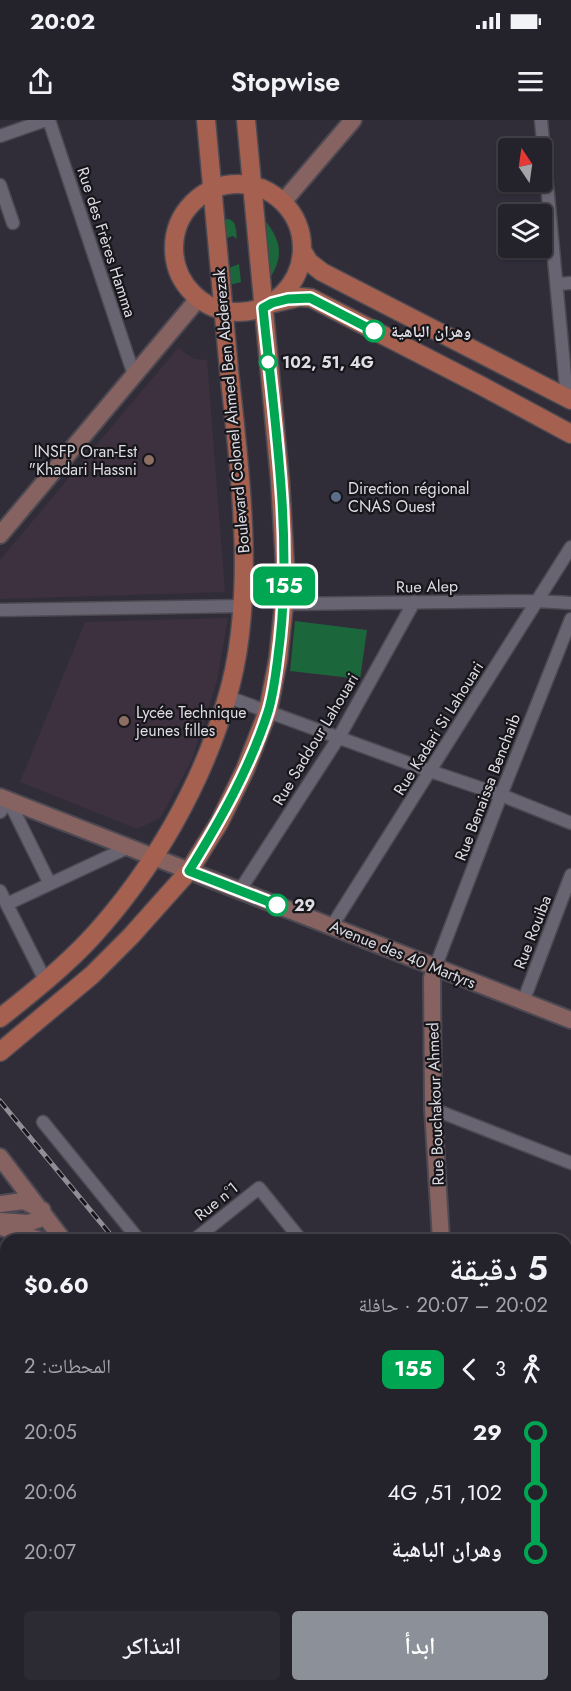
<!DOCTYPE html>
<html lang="ar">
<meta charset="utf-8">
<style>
body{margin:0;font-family:Jost,"Noto Naskh Arabic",sans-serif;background:#2c2a32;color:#f1f3f6;direction:rtl;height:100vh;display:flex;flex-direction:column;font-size:22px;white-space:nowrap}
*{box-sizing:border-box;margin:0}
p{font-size:20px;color:#a3a4a8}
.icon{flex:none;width:33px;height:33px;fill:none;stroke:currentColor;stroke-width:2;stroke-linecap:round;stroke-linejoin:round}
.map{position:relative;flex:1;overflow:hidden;direction:ltr}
.drawer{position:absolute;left:0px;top:1114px;width:572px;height:458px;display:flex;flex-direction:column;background:#24222a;border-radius:18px 18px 0 0;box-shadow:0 2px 4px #0004,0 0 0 2px #413f47;direction:rtl}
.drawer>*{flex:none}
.badge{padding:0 12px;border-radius:9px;font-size:21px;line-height:39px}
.needle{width:39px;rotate:347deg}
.controls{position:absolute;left:498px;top:18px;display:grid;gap:12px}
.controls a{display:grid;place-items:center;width:54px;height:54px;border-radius:6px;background:#24222a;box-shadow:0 2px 4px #0004,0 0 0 2px #413f47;font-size:30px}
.map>.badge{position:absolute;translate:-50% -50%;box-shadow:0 0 0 3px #fff}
.legs{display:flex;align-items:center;gap:9px;height:66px;padding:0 24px;font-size:20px}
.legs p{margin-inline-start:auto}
.summary{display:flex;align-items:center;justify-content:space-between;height:102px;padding:0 24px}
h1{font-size:33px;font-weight:600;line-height:45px}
.button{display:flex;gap:12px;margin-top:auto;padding:12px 24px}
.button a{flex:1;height:69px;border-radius:6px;background:#8c9099;color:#fff;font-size:24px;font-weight:600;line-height:69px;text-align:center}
.button a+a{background:#2c2a32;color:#f1f3f6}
ul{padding:0 24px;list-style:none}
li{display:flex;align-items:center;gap:21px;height:60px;font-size:22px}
li i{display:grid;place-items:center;width:9px;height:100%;margin:0 8px;background:currentColor}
li i::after{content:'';width:15px;height:15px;margin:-8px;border:4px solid;border-radius:50%;background:#24222a}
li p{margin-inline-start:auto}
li:first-child i{background:linear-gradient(#0000 50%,currentColor 0)}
li:last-child i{background:linear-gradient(currentColor 50%,#0000 0)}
.status{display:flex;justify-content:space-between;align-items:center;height:42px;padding:0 30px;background:#24222a;direction:ltr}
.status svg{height:16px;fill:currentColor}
header{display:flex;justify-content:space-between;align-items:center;height:78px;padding:0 24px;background:#24222a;font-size:27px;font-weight:600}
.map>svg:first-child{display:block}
.education{fill:#3e313f}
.green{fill:#1c663c}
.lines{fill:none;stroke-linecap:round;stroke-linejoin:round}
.street-casing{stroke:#4c4952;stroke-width:15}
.secondary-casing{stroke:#4c4952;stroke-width:20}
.primary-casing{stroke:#4c4952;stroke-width:21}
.street{stroke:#686471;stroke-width:12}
.secondary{stroke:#866260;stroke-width:16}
.primary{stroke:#a5604f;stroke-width:18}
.rail-casing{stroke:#918e97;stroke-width:5}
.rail{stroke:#17161b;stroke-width:3;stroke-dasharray:9;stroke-linecap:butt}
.line-1-casing{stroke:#fff;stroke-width:14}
.line-1{stroke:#00a651;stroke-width:9}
.stop-1-dot{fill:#fff;stroke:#00a651;stroke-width:3}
.education-dot{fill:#8d6e63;stroke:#17161b;stroke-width:2}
.service-dot{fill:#5c6f8a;stroke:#17161b;stroke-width:2}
.labels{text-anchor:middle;stroke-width:4.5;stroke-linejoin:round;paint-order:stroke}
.street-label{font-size:16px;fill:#dfdde4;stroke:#17161b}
.stop-label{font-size:16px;font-weight:bold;fill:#dfdde4;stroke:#17161b;text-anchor:start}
.poi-label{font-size:16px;fill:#dfdde4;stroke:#17161b;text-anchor:start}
</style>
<div class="status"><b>20:02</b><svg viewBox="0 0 49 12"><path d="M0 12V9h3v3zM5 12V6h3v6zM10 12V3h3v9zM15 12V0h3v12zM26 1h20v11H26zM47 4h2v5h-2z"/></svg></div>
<header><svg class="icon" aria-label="menu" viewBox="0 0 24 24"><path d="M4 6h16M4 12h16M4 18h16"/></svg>Stopwise<svg class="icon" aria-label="share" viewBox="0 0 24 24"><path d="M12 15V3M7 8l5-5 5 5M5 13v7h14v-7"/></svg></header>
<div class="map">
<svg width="571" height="1571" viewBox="0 0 571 1571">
<rect width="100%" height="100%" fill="#302d38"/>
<!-- education -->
<path class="education" d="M178 228 194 239 207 240 225 472 0 479V440Z
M228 498 217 561 191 642 160 698 137 709 20 662 85 502Z"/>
<!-- green -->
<path class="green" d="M228 99C237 101 236 111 237 119L233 116 223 119 224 100Z
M264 99C282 122 284 136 269 160Z
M239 144 241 162 229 165 223 147 229 148Z
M295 501 367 510 360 559 290 551Z
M0 1305 6 1306V1566H258L263 1571H0Z"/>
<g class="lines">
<!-- street casing -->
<g class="street-casing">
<path id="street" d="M49 0 134 255
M541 0 567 278
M0 16 46 0
M0 65 13 103
M557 164 571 163
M284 484 537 481 571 483
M0 490 242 486
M228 577 430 651 501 675 571 703
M0 692 9 681 50 764
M240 770 339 617 414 482
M0 771 46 862
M7 784 129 727
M332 806 571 427
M435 848 501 675 571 499
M523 882 571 755
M433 989 571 1043
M43 1002 139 1120
M194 1120 259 1068 301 1120
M566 1280 571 1282"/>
</g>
<!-- secondary casing -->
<g class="secondary-casing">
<path id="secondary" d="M283 82 353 0
M0 415 198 179
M0 677 571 900
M435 848 432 858 433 989 441 1120
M0 1037 63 1120
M0 1084 24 1081 42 1090 40 1099 28 1103 0 1101
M4 1108 40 1120
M383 1566 386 1571
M402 1566 406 1571
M536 1566 540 1571"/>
</g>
<!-- primary casing -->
<g class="primary-casing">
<path id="primary" d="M174 128a64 64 0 1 1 128 0a64 64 0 1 1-128 0Z
M303 132 309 142 322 152 571 280
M274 183 300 177 311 178 480 265 571 314
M0 898C33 872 64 847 92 817 153 750 202 665 227 578 257 479 240 353 229 250 221 167 214 83 206 0
M0 932 92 855 131 816 189 751 219 703 245 650 268 591 278 540 284 484 285 446 280 360 246 0"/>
</g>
<!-- street -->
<use href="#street" class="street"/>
<!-- secondary -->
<use href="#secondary" class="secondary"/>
<!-- primary -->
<use href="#primary" class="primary"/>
<!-- rail casing -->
<g class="rail-casing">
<path id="rail" d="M0 981 115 1120
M474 1566 479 1571"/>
</g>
<!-- rail -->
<use href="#rail" class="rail"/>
</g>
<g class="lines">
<!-- line-1 casing -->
<g class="line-1-casing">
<path id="line-1" d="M277 785 189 751C220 701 250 648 268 592 275 569 277 543 280 520 292 410 274 298 263 188L272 183 288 179 310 178 374 211"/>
</g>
<!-- line-1 -->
<use href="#line-1" class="line-1"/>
</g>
<!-- markers -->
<g class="stop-1-dot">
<circle cx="374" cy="211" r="10"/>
<circle cx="268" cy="242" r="8"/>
<circle cx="277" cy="785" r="10"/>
</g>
<g class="education-dot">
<circle cx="149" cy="340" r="6"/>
<circle cx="124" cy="601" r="6"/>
</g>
<circle class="service-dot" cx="336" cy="377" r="6"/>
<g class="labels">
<!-- street labels -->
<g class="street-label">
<text transform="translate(107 122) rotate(72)" y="6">Rue des Frères Hamma</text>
<text transform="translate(231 291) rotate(-95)" y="6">Boulevard Colonel Ahmed Ben Abderezak</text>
<text transform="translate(427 466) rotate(-1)" y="6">Rue Alep</text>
<text transform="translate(438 608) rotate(-58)" y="6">Rue Kadari Si Lahouari</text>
<text transform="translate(315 619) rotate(-59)" y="6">Rue Saddour Lahouari</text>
<text transform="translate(487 667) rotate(-69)" y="6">Rue Benaissa Benchaib</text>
<text transform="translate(532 812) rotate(-69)" y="6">Rue Rouiba</text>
<text transform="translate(403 834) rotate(22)" y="6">Avenue des 40 Martyrs</text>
<text transform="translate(435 984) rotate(-92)" y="6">Rue Bouchakour Ahmed</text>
<text transform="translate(216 1081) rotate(-39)" y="6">Rue n°1</text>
</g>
<!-- stop labels -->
<g class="stop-label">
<text x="391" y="217">وهران الباهية</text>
<text x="282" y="248">102, 51, 4G</text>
<text x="294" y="791">29</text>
</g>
<!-- poi labels -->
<g class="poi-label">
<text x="137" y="337" text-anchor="end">INSFP Oran-Est<tspan x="137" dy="18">"Khadari Hassni</tspan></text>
<text x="348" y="374">Direction régional<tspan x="348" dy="18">CNAS Ouest</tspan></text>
<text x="136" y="598">Lycée Technique<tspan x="136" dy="18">jeunes filles</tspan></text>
</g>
</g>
</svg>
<div class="controls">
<a><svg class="needle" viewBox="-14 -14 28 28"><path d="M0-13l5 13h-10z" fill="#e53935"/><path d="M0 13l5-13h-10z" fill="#a3a4a8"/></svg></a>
<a><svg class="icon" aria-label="layers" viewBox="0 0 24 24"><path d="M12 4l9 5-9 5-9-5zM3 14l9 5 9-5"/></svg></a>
</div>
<b class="badge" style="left:284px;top:466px;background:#00a651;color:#fff">155</b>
<section class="drawer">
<div class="summary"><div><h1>5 دقيقة</h1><p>20:02 – 20:07 · حافلة</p></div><b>$0.60</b></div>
<div class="legs"><svg class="icon" aria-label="walk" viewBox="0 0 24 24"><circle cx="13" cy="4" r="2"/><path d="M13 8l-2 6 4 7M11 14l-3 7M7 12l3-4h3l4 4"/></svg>3<svg class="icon" aria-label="back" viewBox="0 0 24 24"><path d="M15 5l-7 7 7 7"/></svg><b class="badge" style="background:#00a651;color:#fff">155</b><p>المحطات: 2</p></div>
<ul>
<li><i style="color:#00a651"></i><b>29</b><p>20:05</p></li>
<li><i style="color:#00a651"></i><span>102, 51, 4G</span><p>20:06</p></li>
<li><i style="color:#00a651"></i><b>وهران الباهية</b><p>20:07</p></li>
</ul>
<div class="button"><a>ابدأ</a><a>التذاكر</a></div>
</section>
</div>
